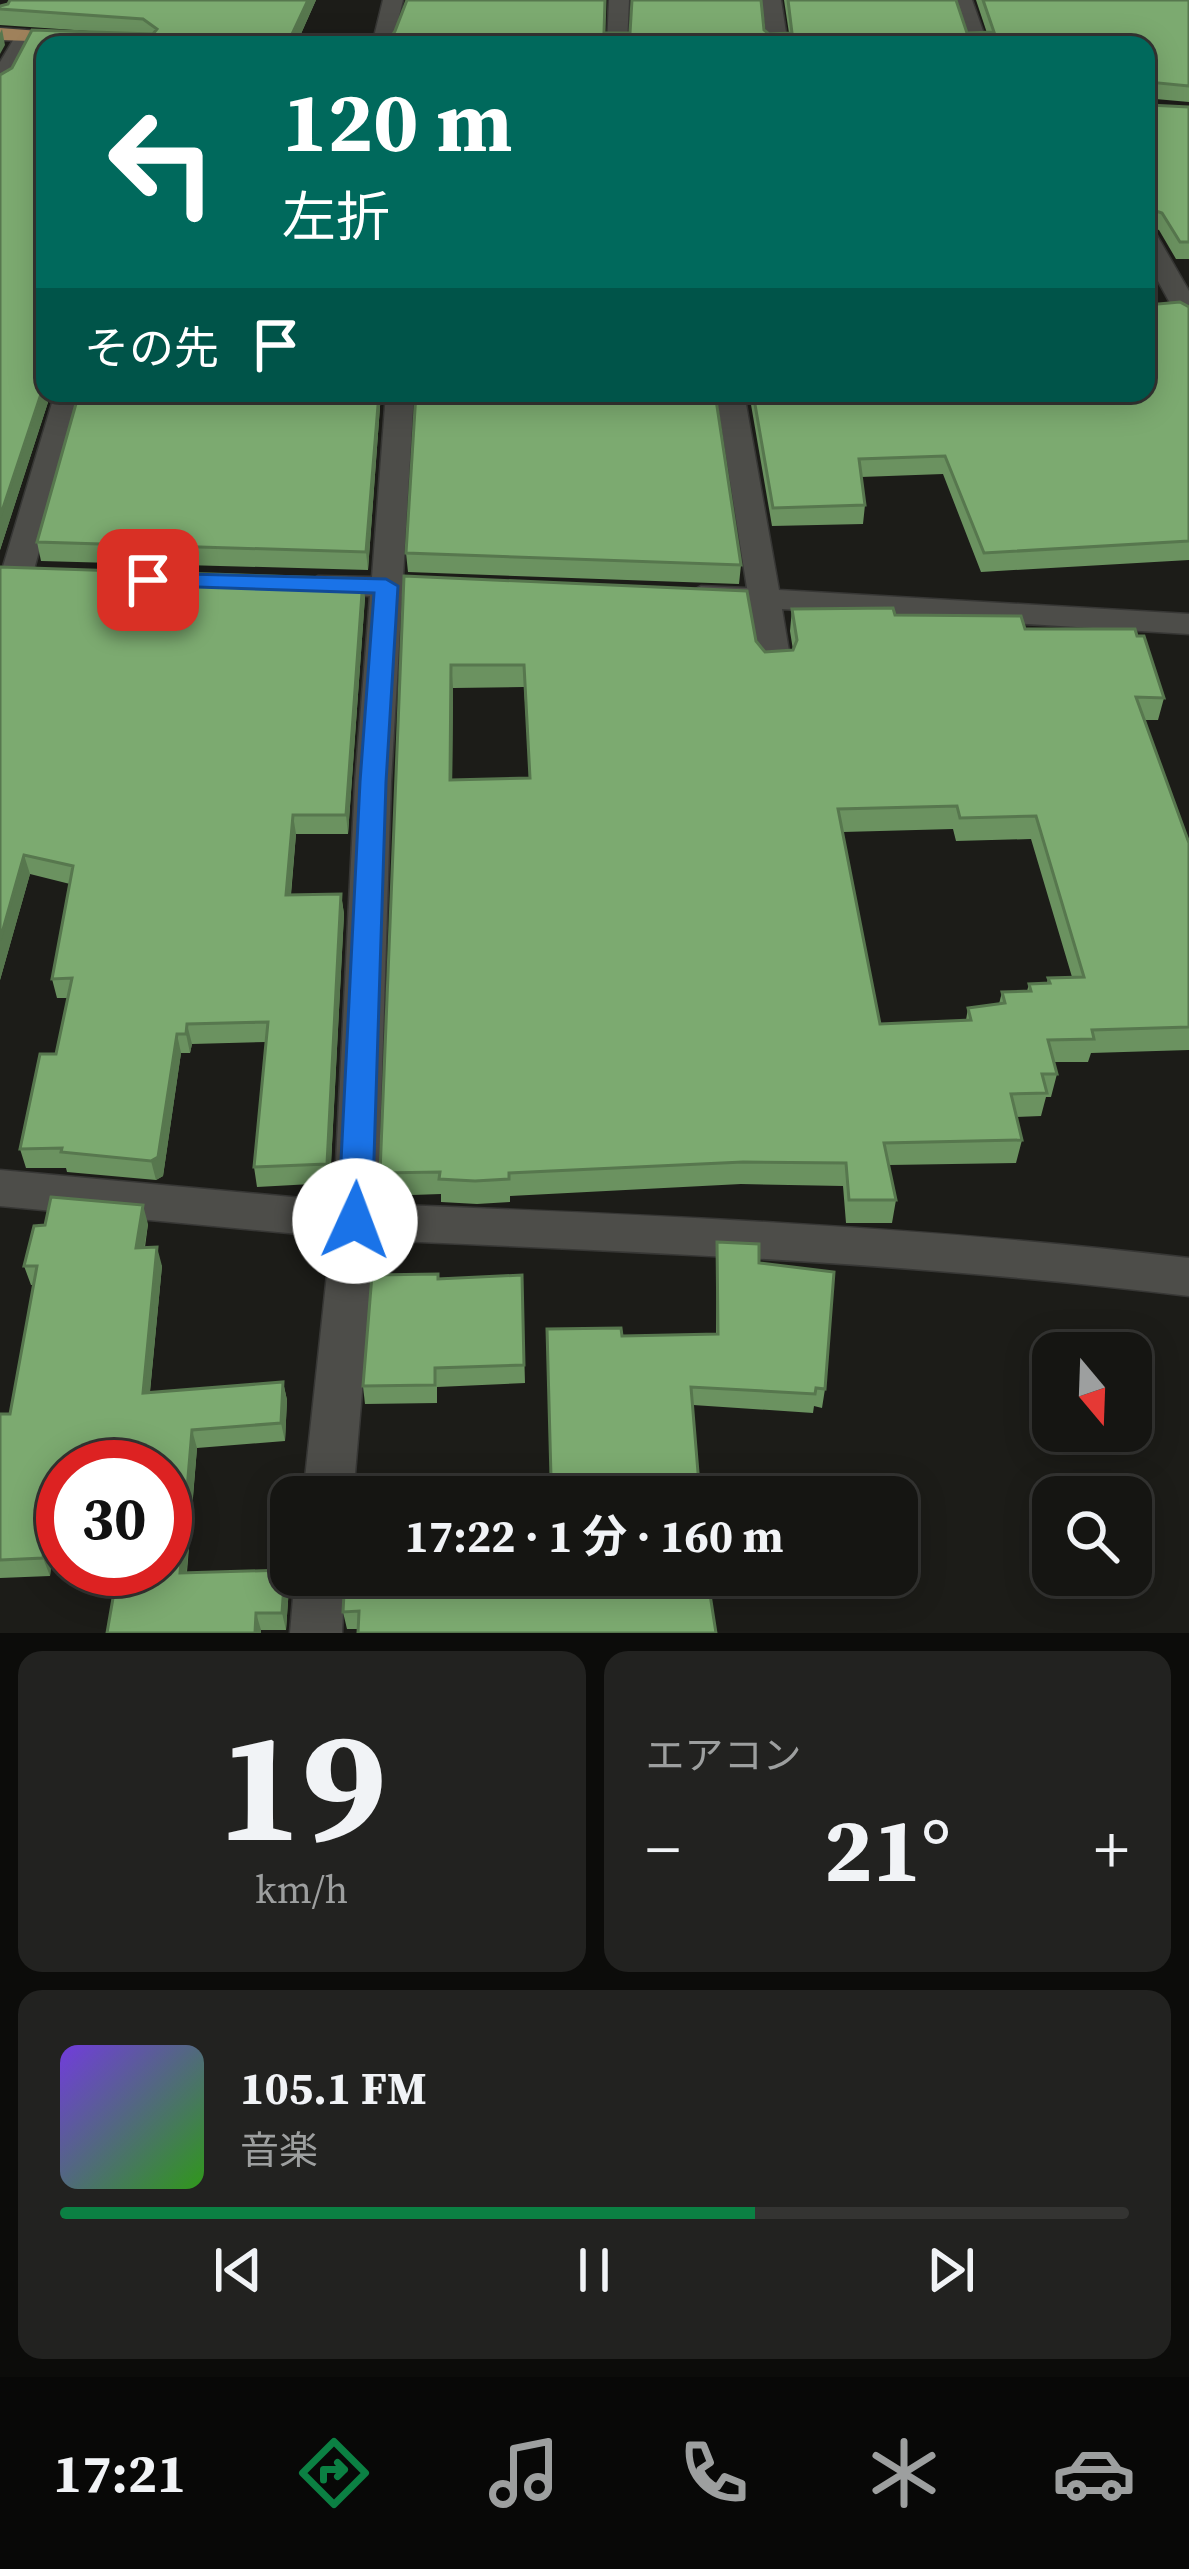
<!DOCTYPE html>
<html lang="ja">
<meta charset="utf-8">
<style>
body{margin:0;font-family:"Source Serif 4","Noto Sans JP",serif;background:#222220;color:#f1f3f6;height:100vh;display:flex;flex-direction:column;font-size:45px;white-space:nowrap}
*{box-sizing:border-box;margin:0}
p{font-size:39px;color:#9d9f9f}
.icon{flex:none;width:66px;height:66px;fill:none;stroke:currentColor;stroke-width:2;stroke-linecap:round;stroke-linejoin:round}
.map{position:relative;height:1633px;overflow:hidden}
.side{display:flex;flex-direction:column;gap:18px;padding:18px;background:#0c0c0a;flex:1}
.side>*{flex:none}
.top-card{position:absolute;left:36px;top:36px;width:1119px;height:366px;border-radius:24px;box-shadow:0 6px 30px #0003,0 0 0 3px #343432;background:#00695c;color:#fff;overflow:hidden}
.needle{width:78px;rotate:161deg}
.controls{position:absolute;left:1032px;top:1332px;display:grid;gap:24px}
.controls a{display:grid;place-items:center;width:120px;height:120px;border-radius:24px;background:#151512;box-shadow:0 6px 30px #0003,0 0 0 3px #343432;font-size:60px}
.speed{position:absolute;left:36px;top:1440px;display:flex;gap:24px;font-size:60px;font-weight:700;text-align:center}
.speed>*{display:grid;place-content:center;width:156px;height:156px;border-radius:50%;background:#151512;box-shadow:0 6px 30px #0003,0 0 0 3px #343432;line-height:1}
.speed .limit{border:18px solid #d22;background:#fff;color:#111}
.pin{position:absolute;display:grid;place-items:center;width:102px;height:102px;color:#fff;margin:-51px;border-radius:24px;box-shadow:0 6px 18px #0006}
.me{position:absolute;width:132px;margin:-66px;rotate:2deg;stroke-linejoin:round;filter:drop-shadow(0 0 9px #0008)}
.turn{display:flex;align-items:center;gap:42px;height:252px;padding:0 48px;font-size:54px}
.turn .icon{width:156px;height:156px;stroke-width:2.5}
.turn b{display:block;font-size:84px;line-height:102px}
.then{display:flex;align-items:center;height:114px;padding:0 48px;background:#0003;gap:24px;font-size:45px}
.big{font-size:90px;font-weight:700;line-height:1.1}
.side .tile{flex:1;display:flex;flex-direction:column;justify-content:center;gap:18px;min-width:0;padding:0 42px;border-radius:24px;background:#222220}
.side .dial{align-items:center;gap:0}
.dial b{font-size:156px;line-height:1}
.song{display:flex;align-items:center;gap:36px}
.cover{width:144px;height:144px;border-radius:18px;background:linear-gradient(135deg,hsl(260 70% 55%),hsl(110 70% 35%))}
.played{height:12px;border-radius:6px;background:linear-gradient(90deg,#0b8043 65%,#343432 65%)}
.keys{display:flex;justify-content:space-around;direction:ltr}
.heat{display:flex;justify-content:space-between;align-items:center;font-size:66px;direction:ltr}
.side .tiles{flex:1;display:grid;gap:18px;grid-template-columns:1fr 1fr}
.tile:last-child{grid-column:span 2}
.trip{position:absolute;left:270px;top:1476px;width:648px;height:120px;border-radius:24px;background:#151512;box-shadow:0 6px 30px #0003,0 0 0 3px #343432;font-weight:700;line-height:120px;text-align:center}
.tabs{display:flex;height:192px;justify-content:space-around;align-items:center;background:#080807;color:#9d9f9f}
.tabs .icon{width:84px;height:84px}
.tabs .current{color:#0b8043}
.tabs b{font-size:54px;color:#f1f3f6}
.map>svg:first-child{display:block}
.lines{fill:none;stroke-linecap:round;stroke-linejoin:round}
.street-casing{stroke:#373735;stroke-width:3}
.primary-casing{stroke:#373735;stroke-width:3}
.street{fill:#4d4d49;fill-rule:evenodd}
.primary{fill:#9f815b;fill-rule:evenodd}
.wall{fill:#6b9260;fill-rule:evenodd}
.shaded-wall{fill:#57774e}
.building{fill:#7caa70;stroke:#57774e;stroke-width:3;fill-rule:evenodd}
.route{fill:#1a73e8;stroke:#114b97;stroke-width:3}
</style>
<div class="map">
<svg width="1189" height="1633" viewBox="0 0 1189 1633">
<rect width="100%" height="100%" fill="#1c1c18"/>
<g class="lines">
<defs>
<path id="street" d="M 383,0 L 403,0 L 392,45 L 372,45 Z
M 609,0 L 629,0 L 627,45 L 607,45 Z
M 761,0 L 781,0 L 788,45 L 768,45 Z
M 952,0 L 972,0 L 988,45 L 968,45 Z
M 25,30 L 35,36 L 11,81 L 0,87 L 0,62 L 18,32 Z
M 1146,230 L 1155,232 L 1189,291 L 1189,322 L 1176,314 L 1146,259 Z
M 55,393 L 83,393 L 33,573 L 17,582 L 1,573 Z
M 386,393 L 414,393 L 403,577 L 454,579 L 470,588 L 454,597 L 402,596 L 391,782 L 378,1204 C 649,1215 919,1226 1189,1258 L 1189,1296 C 919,1263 647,1252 375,1240 L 353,1497 L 303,1497 L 331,1237 L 0,1206 L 0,1170 L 334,1201 L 355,782 L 370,596 L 318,594 L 302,585 L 318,576 L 372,577 Z
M 716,393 L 744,393 L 779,590 L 1189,614 L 1189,634 L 782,609 L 791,663 L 787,670 L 763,670 L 750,607 L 701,604 L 685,595 L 701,586 L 747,588 Z
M 295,1575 L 345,1575 L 342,1633 L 290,1633 Z"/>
<path id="primary" d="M 0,28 L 145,39 L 155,45 L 0,40 Z"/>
</defs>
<!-- street casing -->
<use href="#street" class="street-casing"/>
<!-- primary casing -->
<use href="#primary" class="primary-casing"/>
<!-- street -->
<use href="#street" class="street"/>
<!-- primary -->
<use href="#primary" class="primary"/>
</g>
<!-- wall -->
<path class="wall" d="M 10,0 L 316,0 L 296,45 L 45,45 L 45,393 L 51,393 L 0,550 L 0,75 L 12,68 L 32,30 L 133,34 L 0,25 L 0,6 L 8,4 Z
M 784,0 L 956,0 L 967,33 L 987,33 L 976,0 L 1189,0 L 1189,102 L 395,31 L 604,33 L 764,30 L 769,34 L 789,33 Z
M 1146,102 L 1149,105 L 1189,107 L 1189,259 L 1176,259 L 1159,230 L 1146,226 Z
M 1189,307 L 1189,560 L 981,572 L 943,474 L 861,477 L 865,505 L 863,524 L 772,526 L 749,393 L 1146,393 Z
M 381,393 L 368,570 L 41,561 L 37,542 Z
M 406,553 L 741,565 L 739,584 L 408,572 Z
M 0,567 L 365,597 L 348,834 L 296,834 L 291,895 L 341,894 L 344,914 L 330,1183 L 257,1187 L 254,1167 L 266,1042 L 192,1044 L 190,1053 L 181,1053 L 163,1176 L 156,1180 L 67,1172 L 66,1168 L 26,1168 L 20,1149 L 56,1054 L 68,998 L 57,998 L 52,979 L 70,884 L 30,874 L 0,980 Z
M 404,576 L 756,641 L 765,652 L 793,650 L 790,631 L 792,609 L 895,615 L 1025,629 L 1164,698 L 1158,720 L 1144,720 L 1189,843 L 1189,1050 L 1091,1053 L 1088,1062 L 1054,1062 L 1057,1074 L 1051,1097 L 1046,1097 L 1041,1116 L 1016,1117 L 1022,1140 L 1016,1163 L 889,1165 L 896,1200 L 892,1223 L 846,1223 L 843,1186 L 741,1184 L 510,1196 L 510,1202 L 477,1204 L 441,1202 L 441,1194 L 383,1196 L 380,1173 ZM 524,687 L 530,778 L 452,780 L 453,688 ZM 953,829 L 956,841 L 1031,839 L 1072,977 L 1048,978 L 1047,983 L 1029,984 L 1027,991 L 1002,992 L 999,1004 L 968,1008 L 966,1020 L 880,1024 L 843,832 Z
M 148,1224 L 145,1247 L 162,1266 L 150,1392 L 283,1382 L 287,1400 L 285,1441 L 197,1448 L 187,1572 L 289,1587 L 286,1630 L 261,1630 L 261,1633 L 107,1633 L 165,1569 L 63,1467 L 63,1565 L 51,1566 L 50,1576 L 0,1578 L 0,1414 L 10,1414 L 33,1285 L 31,1285 L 24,1266 Z
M 717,1242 L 759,1263 L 825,1389 L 822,1408 L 814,1406 L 813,1413 L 693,1405 L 551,1477 L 622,1336 L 716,1334 Z
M 522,1275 L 525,1383 L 437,1387 L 437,1403 L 365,1404 L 363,1386 L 439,1278 Z
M 707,1575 L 358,1629 L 347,1629 L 343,1612 Z"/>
<!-- shaded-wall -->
<path class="shaded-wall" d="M 308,0 L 316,0 L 296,45 L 287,45 Z
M 2,29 L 5,45 L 0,54 L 0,33 Z
M 45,382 L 45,393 L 51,393 L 0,550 L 0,517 Z
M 379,393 L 381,393 L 368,570 L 366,552 Z
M 363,579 L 365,597 L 348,834 L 346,815 Z
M 451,665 L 453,688 L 452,803 L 450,780 Z
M 293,815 L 296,834 L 289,914 L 286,895 Z
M 24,855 L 30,874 L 0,980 L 0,940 Z
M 341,894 L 344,914 L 330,1183 L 327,1164 Z
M 187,1024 L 192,1044 L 190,1053 L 186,1034 Z
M 177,1034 L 181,1053 L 163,1176 L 156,1180 L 151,1161 Z
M 143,1205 L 148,1224 L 141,1267 L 136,1248 Z
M 157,1247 L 162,1266 L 148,1411 L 143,1393 Z
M 283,1382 L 287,1400 L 285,1441 L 281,1423 Z
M 192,1430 L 197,1448 L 185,1590 L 180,1573 Z
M 44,1548 L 51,1566 L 50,1576 L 43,1558 Z
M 285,1570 L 289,1587 L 286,1630 L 282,1613 Z
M 256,1613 L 261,1630 L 261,1633 L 255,1633 Z"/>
<!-- building -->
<path class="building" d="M 10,0 L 308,0 L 287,45 L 45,45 L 45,382 L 0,517 L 0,75 L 12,68 L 32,30 L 153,34 L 157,29 L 143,19 L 0,9 L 0,6 L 8,4 Z
M 407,0 L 605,0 L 604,33 L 630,33 L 632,0 L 761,0 L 764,30 L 769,34 L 792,33 L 788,0 L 956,0 L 967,33 L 994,32 L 983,0 L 1189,0 L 1189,86 L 1149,82 L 1146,95 L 1146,45 L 386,45 L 395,31 Z
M 1146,102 L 1149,105 L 1189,107 L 1189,242 L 1180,242 L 1162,213 L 1150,209 L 1146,212 Z
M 1180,302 L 1189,307 L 1189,541 L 984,553 L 945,456 L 859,459 L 865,505 L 773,508 L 753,393 L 1146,393 L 1146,305 Z
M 79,393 L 379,393 L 366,552 L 37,542 Z
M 416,393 L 715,393 L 741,565 L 406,553 Z
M 0,567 L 363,579 L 346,815 L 293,815 L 286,895 L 341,894 L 327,1164 L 254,1167 L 268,1022 L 187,1024 L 186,1034 L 177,1034 L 158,1157 L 151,1161 L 61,1152 L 62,1148 L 20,1149 L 40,1054 L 56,1054 L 72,978 L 52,979 L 73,866 L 24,855 L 0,940 Z
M 404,576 L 747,591 L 756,641 L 765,652 L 793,650 L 797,640 L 792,609 L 893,608 L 895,615 L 1021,616 L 1025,629 L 1135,629 L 1137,636 L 1144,636 L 1164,698 L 1136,697 L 1189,843 L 1189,1027 L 1092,1030 L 1094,1039 L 1048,1040 L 1057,1074 L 1042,1074 L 1047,1093 L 1011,1094 L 1022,1140 L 884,1143 L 896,1200 L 849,1200 L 846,1163 L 743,1162 L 509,1173 L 509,1179 L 475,1181 L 439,1179 L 440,1172 L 380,1173 ZM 451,665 L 524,665 L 530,778 L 450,780 ZM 957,806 L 960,818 L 1036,816 L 1084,977 L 1048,978 L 1050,983 L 1029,984 L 1031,991 L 1002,992 L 1005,1003 L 968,1008 L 971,1020 L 880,1024 L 838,809 Z
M 51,1197 L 143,1205 L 136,1248 L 157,1247 L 143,1393 L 283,1382 L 281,1423 L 192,1430 L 180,1573 L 285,1570 L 282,1613 L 256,1613 L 255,1633 L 107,1633 L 118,1569 L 165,1569 L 165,1467 L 63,1467 L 63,1547 L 44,1548 L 43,1558 L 0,1560 L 0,1414 L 10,1414 L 37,1266 L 24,1266 L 34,1226 L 45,1225 Z
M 717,1242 L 759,1244 L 759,1263 L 834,1272 L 825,1389 L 816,1388 L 815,1394 L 691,1387 L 700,1497 L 372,1497 L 374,1480 L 551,1477 L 547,1329 L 621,1328 L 622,1336 L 718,1334 Z
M 438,1274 L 438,1279 L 522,1275 L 524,1365 L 435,1368 L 435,1385 L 363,1386 L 372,1275 Z
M 345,1575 L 707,1575 L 716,1633 L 358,1633 L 359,1611 L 343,1612 Z"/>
<!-- route -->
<path class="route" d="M 148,573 L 386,579 L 398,586 L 386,782 L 372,1221 L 367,1231 L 355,1235 L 343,1231 L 338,1221 L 360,782 L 374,593 L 139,585 L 139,575 Z"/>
</svg>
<div class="controls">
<a><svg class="needle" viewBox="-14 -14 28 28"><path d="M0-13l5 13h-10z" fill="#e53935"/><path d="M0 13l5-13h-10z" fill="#9d9f9f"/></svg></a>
<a><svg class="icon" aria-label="search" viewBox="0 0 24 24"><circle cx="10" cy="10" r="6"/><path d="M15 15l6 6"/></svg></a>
</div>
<div class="speed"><div class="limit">30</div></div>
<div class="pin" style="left:148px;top:580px;background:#d93025"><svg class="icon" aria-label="arrive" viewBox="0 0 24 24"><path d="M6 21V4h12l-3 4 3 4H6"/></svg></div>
<svg class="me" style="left:355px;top:1221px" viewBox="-20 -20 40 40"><circle r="19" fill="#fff"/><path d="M0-13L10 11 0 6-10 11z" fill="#1a73e8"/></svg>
<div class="trip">17:22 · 1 分 · 160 m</div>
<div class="top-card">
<div class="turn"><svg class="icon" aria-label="left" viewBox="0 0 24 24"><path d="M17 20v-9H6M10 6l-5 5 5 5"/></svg><div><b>120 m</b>左折</div></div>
<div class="then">その先<svg class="icon" aria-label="arrive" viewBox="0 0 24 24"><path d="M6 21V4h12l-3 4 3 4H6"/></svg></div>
</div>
</div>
<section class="side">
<div class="tiles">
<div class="tile dial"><b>19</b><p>km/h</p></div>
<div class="tile"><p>エアコン</p>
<div class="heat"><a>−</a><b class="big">21°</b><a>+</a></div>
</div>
<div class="tile">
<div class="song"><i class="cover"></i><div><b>105.1 FM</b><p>音楽</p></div></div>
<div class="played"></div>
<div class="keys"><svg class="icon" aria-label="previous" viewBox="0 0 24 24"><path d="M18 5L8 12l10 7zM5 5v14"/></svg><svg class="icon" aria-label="pause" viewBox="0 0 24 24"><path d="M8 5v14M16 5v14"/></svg><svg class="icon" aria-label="next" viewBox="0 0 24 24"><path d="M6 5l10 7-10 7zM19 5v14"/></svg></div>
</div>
</div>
</section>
<nav class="tabs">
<b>17:21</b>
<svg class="icon current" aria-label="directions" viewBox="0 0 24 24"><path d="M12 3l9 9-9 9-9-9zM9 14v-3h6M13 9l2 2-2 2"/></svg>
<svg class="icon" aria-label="music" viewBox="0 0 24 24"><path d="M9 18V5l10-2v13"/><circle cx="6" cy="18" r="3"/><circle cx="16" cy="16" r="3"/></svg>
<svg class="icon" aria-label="phone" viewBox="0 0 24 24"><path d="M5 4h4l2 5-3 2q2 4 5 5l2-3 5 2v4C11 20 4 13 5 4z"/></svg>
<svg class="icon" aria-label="climate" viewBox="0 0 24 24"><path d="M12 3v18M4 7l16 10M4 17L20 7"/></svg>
<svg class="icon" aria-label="car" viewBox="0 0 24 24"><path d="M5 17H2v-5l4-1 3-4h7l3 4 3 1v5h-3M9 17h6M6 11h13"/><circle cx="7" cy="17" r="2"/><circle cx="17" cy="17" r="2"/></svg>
</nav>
